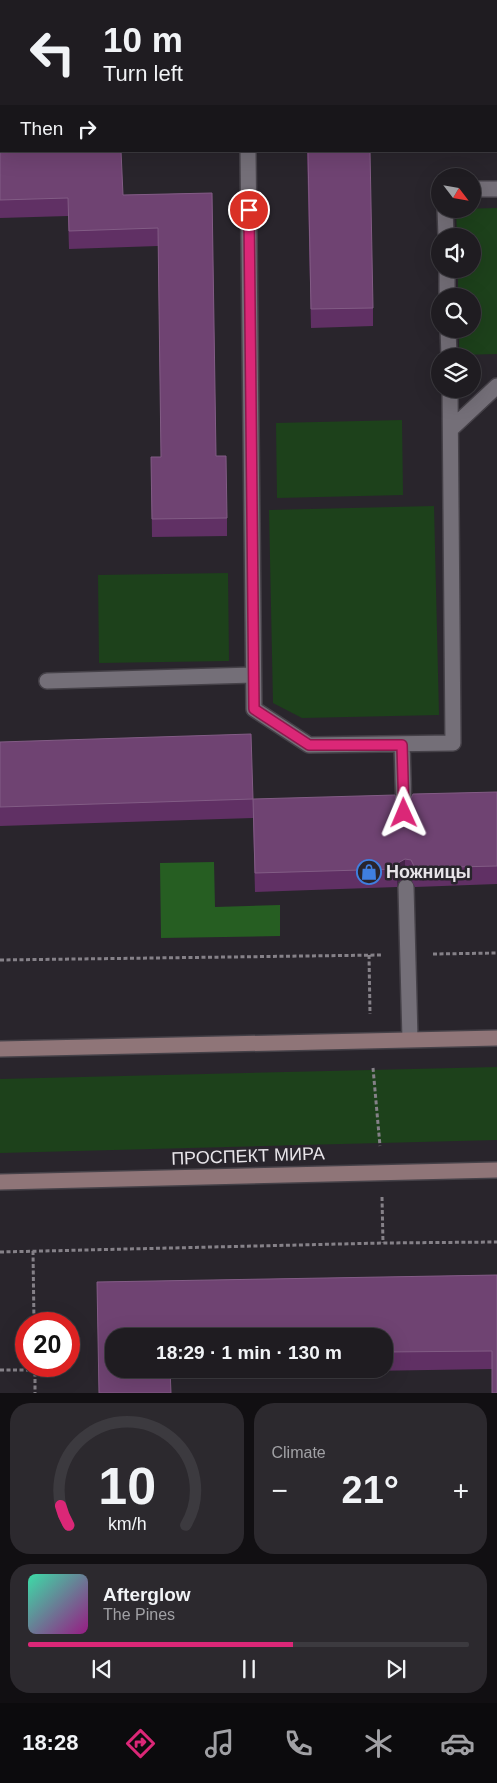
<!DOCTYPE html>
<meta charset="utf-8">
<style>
body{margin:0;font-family:Helvetica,sans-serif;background:#2c292e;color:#f1f3f6;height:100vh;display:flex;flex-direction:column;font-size:19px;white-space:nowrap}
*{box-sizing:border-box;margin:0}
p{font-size:16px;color:#a1a1a5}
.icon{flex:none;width:28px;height:28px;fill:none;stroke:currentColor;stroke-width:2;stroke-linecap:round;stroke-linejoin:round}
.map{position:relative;height:1393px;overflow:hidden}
.side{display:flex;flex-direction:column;gap:10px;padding:10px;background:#110f12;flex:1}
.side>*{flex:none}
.guide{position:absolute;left:0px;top:0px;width:498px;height:152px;box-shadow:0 5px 20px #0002,0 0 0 1px #3c3a3f;background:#1f1c21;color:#f1f3f6;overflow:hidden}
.needle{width:32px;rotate:121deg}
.tools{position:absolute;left:431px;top:168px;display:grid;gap:10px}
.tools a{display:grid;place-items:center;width:50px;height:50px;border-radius:50%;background:#1f1c21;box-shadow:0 5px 20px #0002,0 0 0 1px #3c3a3f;font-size:25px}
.speed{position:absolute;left:15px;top:1312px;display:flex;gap:10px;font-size:25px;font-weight:700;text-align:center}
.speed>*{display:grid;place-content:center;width:65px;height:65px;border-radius:50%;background:#1f1c21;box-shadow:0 5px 20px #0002,0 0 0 1px #3c3a3f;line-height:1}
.speed .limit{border:8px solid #d22;background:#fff;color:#111}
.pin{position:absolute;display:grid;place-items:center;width:42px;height:42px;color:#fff;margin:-21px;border:2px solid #fff;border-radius:50%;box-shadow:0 1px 5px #0007}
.me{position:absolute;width:55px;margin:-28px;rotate:359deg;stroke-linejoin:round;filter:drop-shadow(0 0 4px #0008)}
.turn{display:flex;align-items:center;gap:18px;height:105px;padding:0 20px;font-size:22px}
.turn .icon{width:65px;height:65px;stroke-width:2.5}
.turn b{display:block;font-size:35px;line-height:42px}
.then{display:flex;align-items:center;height:48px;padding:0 20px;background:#0003;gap:10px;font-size:19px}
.big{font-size:38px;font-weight:700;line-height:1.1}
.side .widget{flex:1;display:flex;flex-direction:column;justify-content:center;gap:8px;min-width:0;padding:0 18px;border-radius:20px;background:#2c292e}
.side .dial{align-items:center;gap:0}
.dial svg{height:130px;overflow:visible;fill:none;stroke:#3c3a3f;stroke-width:7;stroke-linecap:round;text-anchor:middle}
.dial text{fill:#f1f3f6;stroke:none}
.song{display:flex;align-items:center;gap:15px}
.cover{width:60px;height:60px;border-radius:8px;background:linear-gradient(135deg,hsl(160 70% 55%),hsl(310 70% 35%))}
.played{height:5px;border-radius:2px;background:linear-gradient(90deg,#db2777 60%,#3c3a3f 60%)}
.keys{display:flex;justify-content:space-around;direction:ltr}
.heat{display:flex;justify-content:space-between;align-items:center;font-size:28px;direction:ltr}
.side .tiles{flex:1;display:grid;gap:10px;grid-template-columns:1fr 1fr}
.widget:last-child{grid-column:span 2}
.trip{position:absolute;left:105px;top:1328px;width:288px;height:50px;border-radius:20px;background:#1f1c21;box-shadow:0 5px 20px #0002,0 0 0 1px #3c3a3f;font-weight:700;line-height:50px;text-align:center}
.tab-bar{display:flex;height:80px;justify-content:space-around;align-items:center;background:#0c0b0d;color:#a1a1a5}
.tab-bar .icon{width:35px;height:35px}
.tab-bar .selected{color:#db2777}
.tab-bar b{font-size:22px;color:#f1f3f6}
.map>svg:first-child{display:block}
.green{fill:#1d411b}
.forest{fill:#265e22}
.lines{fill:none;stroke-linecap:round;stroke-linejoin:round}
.lane-casing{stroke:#454148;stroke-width:18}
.secondary-casing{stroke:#454148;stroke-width:18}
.path{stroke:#858188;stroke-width:3;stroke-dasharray:4 2.5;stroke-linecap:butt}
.lane{stroke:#746f78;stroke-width:15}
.secondary{stroke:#8f7578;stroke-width:15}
.wall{fill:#603064;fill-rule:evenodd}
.shaded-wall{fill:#442348}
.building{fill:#6f4372;stroke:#825c85}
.route-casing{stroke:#8e194d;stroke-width:12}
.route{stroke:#db2777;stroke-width:9}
.labels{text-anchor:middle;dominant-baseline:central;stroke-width:5;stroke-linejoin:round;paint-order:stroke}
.poi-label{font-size:18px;font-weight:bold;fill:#e7e4e9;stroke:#29252c;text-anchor:start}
.street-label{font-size:18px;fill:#e7e4e9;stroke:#29252c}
</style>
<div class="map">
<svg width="497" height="1393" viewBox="0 0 497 1393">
<rect width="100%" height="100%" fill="#29252c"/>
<!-- green -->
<path class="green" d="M 497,208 L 497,354 L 459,355 L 459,329 L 472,329 L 472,296 L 458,296 L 458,269 L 472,269 L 472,236 L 457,236 L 456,209 Z
M 402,420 L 403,495 L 277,498 L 276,423 Z
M 434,506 L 439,715 L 302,718 L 273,703 L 269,510 Z
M 228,573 L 229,661 L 99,663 L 98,575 Z
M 497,1067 L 497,1140 L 0,1153 L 0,1079 Z"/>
<!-- forest -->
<path class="forest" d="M 214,862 L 215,907 L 280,905 L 280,936 L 161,938 L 160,863 Z"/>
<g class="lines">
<defs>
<path id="lane" d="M 279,1 L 280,0
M 0,51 L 1,51
M 248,151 L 254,709 L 309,745 L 453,743 L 450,389
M 472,189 L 497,189
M 445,209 L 446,236
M 447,269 L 447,296
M 448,329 L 449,356
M 451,429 L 497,386
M 47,681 L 253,675
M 402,745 L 404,813
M 406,887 L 410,1039"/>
<path id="secondary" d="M 0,1049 L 497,1038
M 0,1182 L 497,1170"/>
</defs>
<!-- lane casing -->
<use href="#lane" class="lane-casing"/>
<!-- secondary casing -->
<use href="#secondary" class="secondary-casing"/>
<!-- path -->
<path class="path" d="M 0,98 L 1,98
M 433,954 L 497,953
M 369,955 L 370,1014
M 0,960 L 382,955
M 373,1068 L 380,1146
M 382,1197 L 383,1243
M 33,1251 L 34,1324
M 0,1252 L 383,1243 L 497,1242
M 35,1366 L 35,1393
M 0,1370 L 35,1370"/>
<!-- lane -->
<use href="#lane" class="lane"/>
<!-- secondary -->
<use href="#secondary" class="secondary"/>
</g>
<!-- wall -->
<path class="wall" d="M 496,49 L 497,49 L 497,126 L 496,126 Z
M 0,133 L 123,195 L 212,193 L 216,456 L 227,518 L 227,536 L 152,537 L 151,457 L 161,457 L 158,246 L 69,249 L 68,216 L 0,218 Z
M 307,151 L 373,308 L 373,326 L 311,328 Z
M 0,742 L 253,799 L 396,800 L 404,804 L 497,792 L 497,884 L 415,887 L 411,879 L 405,878 L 398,882 L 397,887 L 255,892 L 253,818 L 0,826 Z
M 497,1275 L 497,1393 L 492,1393 L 492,1369 L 170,1374 L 171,1393 L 99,1393 L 97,1282 ZM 114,1336 L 384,1336 L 384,1369 L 114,1369 Z"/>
<!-- shaded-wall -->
<path class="shaded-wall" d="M 405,859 L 405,878 L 398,882 L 397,887 L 397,869 L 398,863 Z"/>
<!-- building -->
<path class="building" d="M 496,49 L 497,49 L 497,107 L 496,108 Z
M 0,133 L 1,133 L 1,151 L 121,151 L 123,195 L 212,193 L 216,456 L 226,456 L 227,518 L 152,519 L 151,457 L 161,457 L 158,228 L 69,231 L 68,198 L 0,200 Z
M 308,151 L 370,151 L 373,308 L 311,309 Z
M 251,734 L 253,799 L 0,807 L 0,742 Z
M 497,792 L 497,866 L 415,868 L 411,860 L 405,859 L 398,863 L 397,869 L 255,873 L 253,799 L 395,795 L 396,800 L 404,804 L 409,802 L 413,794 Z
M 497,1275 L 497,1393 L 492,1393 L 492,1351 L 384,1352 L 384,1336 L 114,1336 L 114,1369 L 170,1369 L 171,1393 L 99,1393 L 97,1282 Z"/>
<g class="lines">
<defs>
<path id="route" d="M 249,210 L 254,709 L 309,745 L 402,745 L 404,813"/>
</defs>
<!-- route casing -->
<use href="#route" class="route-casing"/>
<!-- route -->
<use href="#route" class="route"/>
</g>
<!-- icons -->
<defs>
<symbol id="shop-ring" viewBox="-11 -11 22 22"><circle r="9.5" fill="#29252c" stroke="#3f7fe0" stroke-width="1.5"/><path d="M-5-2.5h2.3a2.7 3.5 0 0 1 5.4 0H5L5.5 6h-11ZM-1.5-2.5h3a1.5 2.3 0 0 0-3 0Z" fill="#3f7fe0"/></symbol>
</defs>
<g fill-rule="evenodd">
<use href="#shop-ring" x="355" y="858" width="28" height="28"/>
</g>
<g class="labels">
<!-- poi labels -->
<g class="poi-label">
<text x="386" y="872">Ножницы</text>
</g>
<!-- street labels -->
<g class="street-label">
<text transform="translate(248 1156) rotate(-2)">ПРОСПЕКТ МИРА</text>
</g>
</g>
</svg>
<div class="tools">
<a><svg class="needle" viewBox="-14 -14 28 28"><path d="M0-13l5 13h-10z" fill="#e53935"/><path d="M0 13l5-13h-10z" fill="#a1a1a5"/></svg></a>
<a><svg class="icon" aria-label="sound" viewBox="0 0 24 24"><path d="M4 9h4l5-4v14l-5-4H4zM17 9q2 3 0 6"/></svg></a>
<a><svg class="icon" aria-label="search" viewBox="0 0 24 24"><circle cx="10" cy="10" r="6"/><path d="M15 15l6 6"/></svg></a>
<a><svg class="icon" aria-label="layers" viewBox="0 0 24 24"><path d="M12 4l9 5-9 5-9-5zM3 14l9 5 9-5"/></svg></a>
</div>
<div class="speed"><div class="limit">20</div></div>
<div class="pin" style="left:249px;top:210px;background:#d93025"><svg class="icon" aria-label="arrive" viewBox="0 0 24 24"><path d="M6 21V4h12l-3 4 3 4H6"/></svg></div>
<svg class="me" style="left:404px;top:813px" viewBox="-20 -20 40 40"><path d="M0-17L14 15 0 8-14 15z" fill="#db2777" stroke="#fff" stroke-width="4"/></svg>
<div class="trip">18:29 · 1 min · 130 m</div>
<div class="guide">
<div class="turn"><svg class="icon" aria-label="left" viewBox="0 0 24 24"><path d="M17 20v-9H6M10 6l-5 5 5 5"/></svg><div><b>10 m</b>Turn left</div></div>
<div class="then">Then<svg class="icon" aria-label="right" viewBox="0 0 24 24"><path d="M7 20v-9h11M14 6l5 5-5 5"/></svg></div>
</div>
</div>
<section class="side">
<div class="tiles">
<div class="widget dial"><svg viewBox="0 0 100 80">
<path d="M14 69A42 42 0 1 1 86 69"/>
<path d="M14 69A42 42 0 0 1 9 57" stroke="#db2777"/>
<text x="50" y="56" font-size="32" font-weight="700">10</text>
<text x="50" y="72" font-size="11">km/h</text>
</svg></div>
<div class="widget"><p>Climate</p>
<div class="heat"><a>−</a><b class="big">21°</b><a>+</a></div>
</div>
<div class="widget">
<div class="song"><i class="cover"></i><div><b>Afterglow</b><p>The Pines</p></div></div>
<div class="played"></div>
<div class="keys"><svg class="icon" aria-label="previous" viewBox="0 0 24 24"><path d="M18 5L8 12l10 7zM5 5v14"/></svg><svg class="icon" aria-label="pause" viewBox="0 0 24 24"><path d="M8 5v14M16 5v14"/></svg><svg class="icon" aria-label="next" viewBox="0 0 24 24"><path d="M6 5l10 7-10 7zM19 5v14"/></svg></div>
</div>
</div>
</section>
<nav class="tab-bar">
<b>18:28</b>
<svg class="icon selected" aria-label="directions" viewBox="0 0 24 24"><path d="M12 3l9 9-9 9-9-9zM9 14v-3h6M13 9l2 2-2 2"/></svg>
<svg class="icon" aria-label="music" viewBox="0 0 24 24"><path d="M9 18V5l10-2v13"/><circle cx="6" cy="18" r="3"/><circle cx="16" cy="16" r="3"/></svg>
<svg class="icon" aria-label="phone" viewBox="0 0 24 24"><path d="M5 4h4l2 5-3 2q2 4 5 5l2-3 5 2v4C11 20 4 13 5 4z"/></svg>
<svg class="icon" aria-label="climate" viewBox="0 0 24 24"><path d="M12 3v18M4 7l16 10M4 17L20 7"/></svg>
<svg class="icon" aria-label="car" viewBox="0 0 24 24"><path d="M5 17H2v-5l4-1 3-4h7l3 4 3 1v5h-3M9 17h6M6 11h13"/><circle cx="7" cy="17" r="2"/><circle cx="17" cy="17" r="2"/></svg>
</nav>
